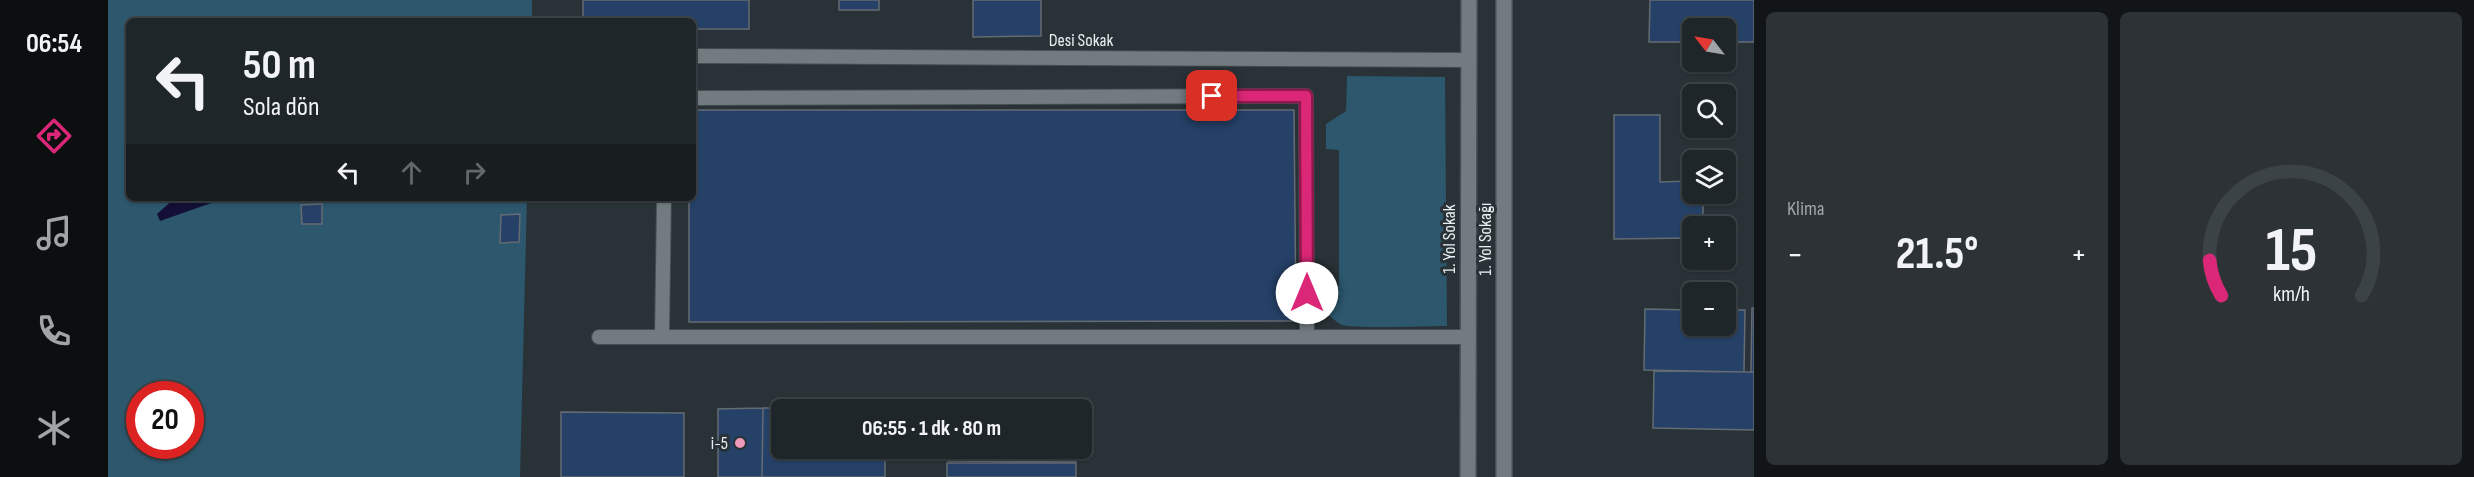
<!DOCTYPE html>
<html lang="tr">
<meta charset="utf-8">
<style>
body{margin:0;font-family:"Sofia Sans Condensed",sans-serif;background:#2c3235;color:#f1f3f6;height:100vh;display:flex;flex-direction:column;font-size:22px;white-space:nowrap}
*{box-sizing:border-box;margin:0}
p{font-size:20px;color:#a1a5a8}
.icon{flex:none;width:33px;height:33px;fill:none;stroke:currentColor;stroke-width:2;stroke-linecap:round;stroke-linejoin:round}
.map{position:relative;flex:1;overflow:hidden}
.drawer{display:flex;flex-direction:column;gap:12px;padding:12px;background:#111517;width:720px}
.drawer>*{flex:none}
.hud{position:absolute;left:18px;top:18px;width:570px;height:183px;border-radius:9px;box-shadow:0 2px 4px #0004,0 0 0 2px #3c4346;background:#1f2629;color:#f1f3f6;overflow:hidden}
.needle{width:39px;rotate:301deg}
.controls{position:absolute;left:1574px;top:18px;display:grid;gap:12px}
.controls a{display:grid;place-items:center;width:54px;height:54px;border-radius:9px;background:#1f2629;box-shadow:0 2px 4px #0004,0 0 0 2px #3c4346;font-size:30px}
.speed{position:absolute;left:18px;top:381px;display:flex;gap:12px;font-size:30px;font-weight:700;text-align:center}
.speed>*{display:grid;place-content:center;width:78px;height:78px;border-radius:50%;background:#1f2629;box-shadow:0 2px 4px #0004,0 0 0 2px #3c4346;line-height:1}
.speed .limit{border:9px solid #d22;background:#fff;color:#111}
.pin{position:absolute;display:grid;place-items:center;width:51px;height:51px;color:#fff;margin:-26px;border-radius:12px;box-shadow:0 3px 9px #0006}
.me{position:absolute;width:66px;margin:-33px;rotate:0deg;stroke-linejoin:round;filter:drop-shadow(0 0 4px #0008)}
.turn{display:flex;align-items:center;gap:21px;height:126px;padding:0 18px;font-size:27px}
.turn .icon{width:78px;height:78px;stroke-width:2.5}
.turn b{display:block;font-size:42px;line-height:51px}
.lanes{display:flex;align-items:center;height:57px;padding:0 18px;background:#0003;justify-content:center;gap:30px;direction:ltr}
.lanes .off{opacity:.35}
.big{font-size:45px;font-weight:700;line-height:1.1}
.drawer .widget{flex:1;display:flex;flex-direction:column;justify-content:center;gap:9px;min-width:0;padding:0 21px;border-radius:9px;background:#2c3235}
.drawer .dial{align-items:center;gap:0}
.dial svg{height:156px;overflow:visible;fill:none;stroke:#3c4346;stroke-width:7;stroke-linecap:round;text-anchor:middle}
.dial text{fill:#f1f3f6;stroke:none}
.heat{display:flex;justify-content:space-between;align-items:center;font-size:33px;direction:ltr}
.drawer .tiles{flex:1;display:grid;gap:12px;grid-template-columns:repeat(2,1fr)}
.trip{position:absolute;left:663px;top:399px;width:321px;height:60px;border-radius:9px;background:#1f2629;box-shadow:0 2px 4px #0004,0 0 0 2px #3c4346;font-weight:700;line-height:60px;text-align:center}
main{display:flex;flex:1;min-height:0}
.dock{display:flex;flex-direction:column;width:108px;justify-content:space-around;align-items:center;background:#0c0f10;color:#a1a5a8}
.dock .icon{width:42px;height:42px}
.dock .current{color:#db2777}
.dock b{font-size:27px;color:#f1f3f6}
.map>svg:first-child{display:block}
.green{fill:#2c576d;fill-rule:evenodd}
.water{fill:#130f37}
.building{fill:#254167;stroke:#656b73;stroke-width:1.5}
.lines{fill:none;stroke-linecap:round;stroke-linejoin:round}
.lane-casing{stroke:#454d51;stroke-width:16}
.secondary-casing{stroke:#454d51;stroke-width:18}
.lane{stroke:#717b80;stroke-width:14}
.secondary{stroke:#717b80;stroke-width:15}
.route-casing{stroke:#8e194d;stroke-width:15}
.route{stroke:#db2777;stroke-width:10}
.poi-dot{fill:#ef9ab8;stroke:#293237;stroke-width:2}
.labels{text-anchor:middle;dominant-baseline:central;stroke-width:6;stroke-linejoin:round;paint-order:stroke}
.street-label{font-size:18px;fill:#e8eef1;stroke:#293237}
.poi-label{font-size:18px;fill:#e8eef1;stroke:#293237;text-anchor:end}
</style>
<main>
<nav class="dock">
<b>06:54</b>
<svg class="icon current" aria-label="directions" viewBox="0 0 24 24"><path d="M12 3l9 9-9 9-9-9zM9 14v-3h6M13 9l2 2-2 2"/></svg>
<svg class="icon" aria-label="music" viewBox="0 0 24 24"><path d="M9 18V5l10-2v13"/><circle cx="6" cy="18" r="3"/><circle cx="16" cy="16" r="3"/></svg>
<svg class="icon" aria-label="phone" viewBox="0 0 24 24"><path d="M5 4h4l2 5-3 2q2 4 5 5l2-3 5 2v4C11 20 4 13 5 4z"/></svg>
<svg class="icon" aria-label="climate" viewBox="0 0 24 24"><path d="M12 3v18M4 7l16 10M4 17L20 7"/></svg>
</nav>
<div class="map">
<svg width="1646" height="477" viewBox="0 0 1646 477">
<rect width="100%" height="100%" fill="#293237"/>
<!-- green -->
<path class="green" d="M 0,0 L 424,0 L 424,21 L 21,21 L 21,198 L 419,198 L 412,477 L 0,477 ZM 32,394 L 82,394 L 82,446 L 32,446 Z
M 1239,76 L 1337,77 L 1339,326 C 1322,326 1244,329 1234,325 C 1218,317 1213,303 1214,286 L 1231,286 L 1231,150 L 1218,149 L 1218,124 L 1238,111 Z"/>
<!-- water -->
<path class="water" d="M 67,198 L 111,198 L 109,201 L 52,221 L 49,214 Z"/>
<!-- building -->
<path class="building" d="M 475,0 L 641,0 L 641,29 L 585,29 L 585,21 L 475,21 Z
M 731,0 L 771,0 L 771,10 L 731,10 Z
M 865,0 L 933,0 L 933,36 L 865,37 Z
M 1542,0 L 1646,0 L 1646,42 L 1617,42 L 1617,28 L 1584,28 L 1584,42 L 1541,42 Z
M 585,110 L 1186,110 L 1188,321 L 581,322 L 581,198 L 585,198 Z
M 1506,115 L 1552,115 L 1552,182 L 1584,181 L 1584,194 L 1595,194 L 1595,226 L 1584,226 L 1584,238 L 1506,239 Z
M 214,204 L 214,224 L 194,224 L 193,205 Z
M 412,214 L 411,242 L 392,243 L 393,215 Z
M 1644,308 L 1646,308 L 1646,372 L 1643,372 Z
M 1537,309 L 1584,310 L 1584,326 L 1617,326 L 1617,310 L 1637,310 L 1636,372 L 1536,370 Z
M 1546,371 L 1646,372 L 1646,430 L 1545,428 Z
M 840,406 L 969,406 L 969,410 L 840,410 Z
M 655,408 L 778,408 L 674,410 L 674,448 L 777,448 L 777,477 L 654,477 Z
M 655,408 L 654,477 L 610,477 L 610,409 Z
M 453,412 L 576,413 L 576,477 L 453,477 Z
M 840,448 L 969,448 L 968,462 L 840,461 Z
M 839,463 L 968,463 L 968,477 L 839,477 Z"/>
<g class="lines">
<defs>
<path id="lane" d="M 585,56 L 1360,60
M 585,98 L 1198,96 L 1199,337
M 491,337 L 1361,337
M 554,337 L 556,198"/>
<path id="secondary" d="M 1360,477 L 1361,0
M 1396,477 L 1396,0"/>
</defs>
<!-- lane casing -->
<use href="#lane" class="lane-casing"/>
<!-- secondary casing -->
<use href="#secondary" class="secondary-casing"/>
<!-- lane -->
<use href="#lane" class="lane"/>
<!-- secondary -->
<use href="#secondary" class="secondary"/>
</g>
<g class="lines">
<defs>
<path id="route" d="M 1104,96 L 1198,96 L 1199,293"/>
</defs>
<!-- route casing -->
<use href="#route" class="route-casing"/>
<!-- route -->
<use href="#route" class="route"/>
</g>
<!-- markers -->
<circle class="poi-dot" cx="632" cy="443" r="6"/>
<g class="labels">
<!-- street labels -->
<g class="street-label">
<text x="973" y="40">Desi Sokak</text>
<text transform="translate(1341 239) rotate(-90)">1. Yol Sokak</text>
<text transform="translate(1377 239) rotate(-90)">1. Yol Sokağı</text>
</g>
<!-- poi labels -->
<g class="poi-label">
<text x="620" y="443">i-5</text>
</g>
</g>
</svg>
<div class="controls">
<a><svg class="needle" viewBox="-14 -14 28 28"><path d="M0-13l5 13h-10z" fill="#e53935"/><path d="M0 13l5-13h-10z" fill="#a1a5a8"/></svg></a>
<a><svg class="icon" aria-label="search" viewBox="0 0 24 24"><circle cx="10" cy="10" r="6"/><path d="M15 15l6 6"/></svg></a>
<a><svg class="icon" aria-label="layers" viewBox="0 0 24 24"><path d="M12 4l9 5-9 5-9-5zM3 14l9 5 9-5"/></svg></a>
<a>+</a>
<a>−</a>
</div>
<div class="speed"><div class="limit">20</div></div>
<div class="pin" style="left:1104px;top:96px;background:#d93025"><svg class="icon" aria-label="arrive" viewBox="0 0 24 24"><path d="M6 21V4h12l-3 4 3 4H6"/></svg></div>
<svg class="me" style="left:1199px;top:293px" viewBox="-20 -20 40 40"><circle r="19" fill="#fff"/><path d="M0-13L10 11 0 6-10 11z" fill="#db2777"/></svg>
<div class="trip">06:55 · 1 dk · 80 m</div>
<div class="hud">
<div class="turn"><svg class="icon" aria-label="left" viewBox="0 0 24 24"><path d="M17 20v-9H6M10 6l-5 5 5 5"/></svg><div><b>50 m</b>Sola dön</div></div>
<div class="lanes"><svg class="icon" aria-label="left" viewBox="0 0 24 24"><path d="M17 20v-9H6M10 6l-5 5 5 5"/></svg><svg class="icon off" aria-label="ahead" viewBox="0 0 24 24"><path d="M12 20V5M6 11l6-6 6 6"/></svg><svg class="icon off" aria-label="right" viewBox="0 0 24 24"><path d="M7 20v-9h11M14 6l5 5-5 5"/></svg></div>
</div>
</div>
<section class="drawer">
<div class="tiles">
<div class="widget"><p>Klima</p>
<div class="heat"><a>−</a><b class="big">21.5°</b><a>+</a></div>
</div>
<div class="widget dial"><svg viewBox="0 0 100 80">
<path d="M14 69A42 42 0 1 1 86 69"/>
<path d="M14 69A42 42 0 0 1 8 51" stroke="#db2777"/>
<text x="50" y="56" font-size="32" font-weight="700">15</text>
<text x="50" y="72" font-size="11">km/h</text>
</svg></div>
</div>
</section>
</main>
